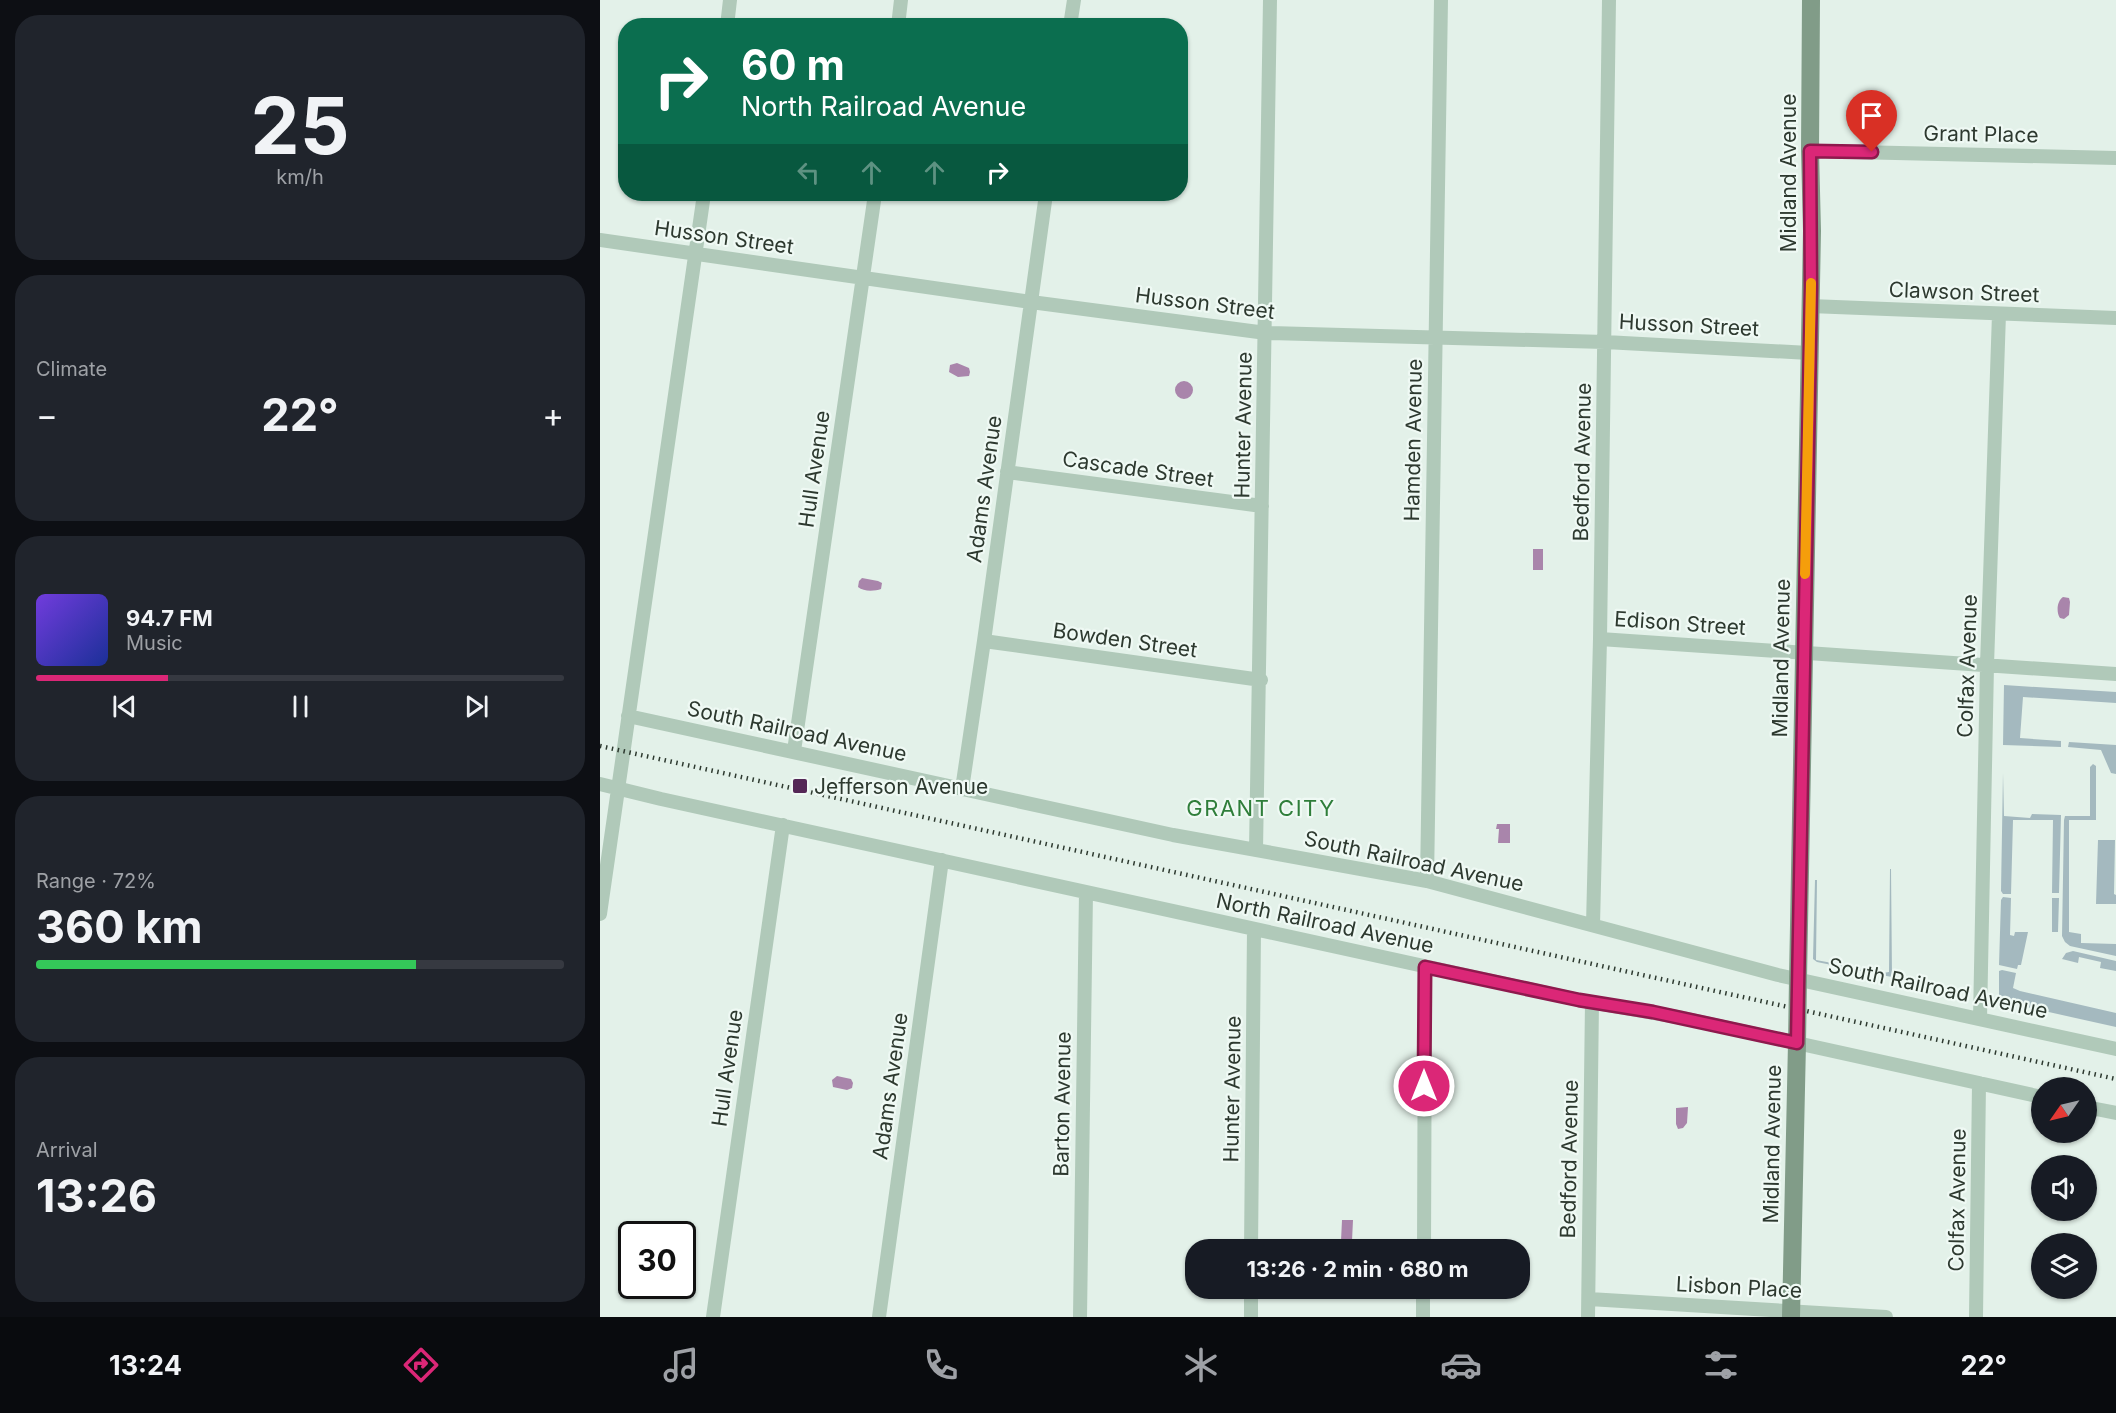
<!DOCTYPE html>
<meta charset="utf-8">
<style>
body{margin:0;font-family:Inter,sans-serif;background:#20242c;color:#f1f3f6;height:100vh;display:flex;flex-direction:column;font-size:22px;white-space:nowrap}
*{box-sizing:border-box;margin:0}
p{font-size:20px;color:#9ea1a6}
.icon{flex:none;width:33px;height:33px;fill:none;stroke:currentColor;stroke-width:2;stroke-linecap:round;stroke-linejoin:round}
.map{position:relative;flex:1;overflow:hidden}
.drawer{display:flex;flex-direction:column;gap:15px;padding:15px;background:#0d0f14;width:600px}
.drawer>*{flex:none}
.guide{position:absolute;left:18px;top:18px;width:570px;height:183px;border-radius:24px;box-shadow:0 2px 4px #0004;background:#0b6e4f;color:#fff;overflow:hidden}
.needle{width:39px;rotate:236deg}
.tools{position:absolute;left:1431px;top:1077px;display:grid;gap:12px}
.tools a{display:grid;place-items:center;width:66px;height:66px;border-radius:50%;background:#171b24;box-shadow:0 2px 4px #0004;font-size:30px}
.speed{position:absolute;left:18px;top:1221px;display:flex;gap:12px;font-size:30px;font-weight:700;text-align:center}
.speed>*{display:grid;place-content:center;width:78px;height:78px;border-radius:50%;background:#171b24;box-shadow:0 2px 4px #0004;line-height:1}
.speed .limit{border:3px solid #111;border-radius:9px;background:#fff;color:#111}
.pin{position:absolute;display:grid;place-items:center;width:51px;height:51px;color:#fff;margin:-62px -26px;border-radius:50% 50% 50% 0;rotate:-45deg;box-shadow:0 0 6px #0007}
.pin .icon{rotate:45deg}
.me{position:absolute;width:66px;margin:-33px;rotate:0deg;stroke-linejoin:round;filter:drop-shadow(0 0 4px #0008)}
.turn{display:flex;align-items:center;gap:21px;height:126px;padding:0 24px;font-size:27px}
.turn .icon{width:78px;height:78px;stroke-width:2.5}
.turn b{display:block;font-size:42px;line-height:51px}
.lanes{display:flex;align-items:center;height:57px;padding:0 24px;background:#0003;justify-content:center;gap:30px;direction:ltr}
.lanes .off{opacity:.35}
.big{font-size:45px;font-weight:700;line-height:1.1}
.drawer .tile{flex:1;display:flex;flex-direction:column;justify-content:center;gap:9px;min-width:0;padding:0 21px;border-radius:24px;background:#20242c}
.drawer .dial{align-items:center;gap:0}
.dial b{font-size:78px;line-height:1}
.song{display:flex;align-items:center;gap:18px}
.cover{width:72px;height:72px;border-radius:9px;background:linear-gradient(135deg,hsl(260 70% 55%),hsl(230 70% 35%))}
.played{height:6px;border-radius:3px;background:linear-gradient(90deg,#db2777 25%,#363941 25%)}
.keys{display:flex;justify-content:space-around;direction:ltr}
.heat{display:flex;justify-content:space-between;align-items:center;font-size:33px;direction:ltr}
.charge{height:9px;border-radius:4px;background:linear-gradient(90deg,#34c759 72%,#363941 0)}
.trip{position:absolute;left:585px;top:1239px;width:345px;height:60px;border-radius:24px;background:#171b24;box-shadow:0 2px 4px #0004;font-weight:700;line-height:60px;text-align:center}
.menu{display:flex;height:96px;justify-content:space-around;align-items:center;background:#090b0e;color:#9ea1a6}
.menu .icon{width:42px;height:42px}
.menu .on{color:#db2777}
.menu b{font-size:27px;color:#f1f3f6}
main{display:flex;flex:1;min-height:0}
.map>svg:first-child{display:block}
.green{fill:#a4b9bf}
.water{fill:#a985ab}
.lines{fill:none;stroke-linecap:round;stroke-linejoin:round}
.street{stroke:#b0c9b9;stroke-width:14}
.secondary{stroke:#819c88;stroke-width:18}
.rail{stroke:#2d392f;stroke-width:4.5;stroke-dasharray:1.5 4.5;stroke-linecap:butt}
.secondary-bridge{stroke:#819c88;stroke-width:18}
.route-casing{stroke:#8e194d;stroke-width:15}
.route{stroke:#db2777;stroke-width:10}
.slow{stroke:#f59e0b;stroke-width:10}
.poi-dot{fill:#542756;stroke:#eff9f4;stroke-width:2}
.labels{text-anchor:middle;dominant-baseline:central;stroke-width:4.5;stroke-linejoin:round;paint-order:stroke}
.street-label{font-size:21px;fill:#2d392f;stroke:#eff9f4}
.poi-label{font-size:21px;fill:#2d392f;stroke:#eff9f4;text-anchor:start}
.neighbourhood-label{font-size:22px;letter-spacing:1.5px;fill:#2f7e3a;stroke:#eff9f4}
</style>
<main>
<section class="drawer">
<div class="tile dial"><b>25</b><p>km/h</p></div>
<div class="tile"><p>Climate</p>
<div class="heat"><a>−</a><b class="big">22°</b><a>+</a></div>
</div>
<div class="tile">
<div class="song"><i class="cover"></i><div><b>94.7 FM</b><p>Music</p></div></div>
<div class="played"></div>
<div class="keys"><svg class="icon" aria-label="previous" viewBox="0 0 24 24"><path d="M18 5L8 12l10 7zM5 5v14"/></svg><svg class="icon" aria-label="pause" viewBox="0 0 24 24"><path d="M8 5v14M16 5v14"/></svg><svg class="icon" aria-label="next" viewBox="0 0 24 24"><path d="M6 5l10 7-10 7zM19 5v14"/></svg></div>
</div>
<div class="tile"><p>Range · 72%</p><b class="big">360 km</b><div class="charge"></div></div>
<div class="tile"><p>Arrival</p><b class="big">13:26</b></div>
</section>
<div class="map">
<svg width="1516" height="1317" viewBox="0 0 1516 1317">
<rect width="100%" height="100%" fill="#e3f1e9"/>
<!-- green -->
<path class="green" d="M 1404,685 L 1516,692 L 1516,703 L 1423,697 L 1420,738 L 1461,741 L 1461,747 L 1403,745 Z
M 1469,742 L 1516,745 L 1516,774 L 1511,773 L 1501,750 L 1468,747 Z
M 1493,764 L 1496,766 L 1496,820 L 1469,820 L 1469,932 L 1481,934 L 1481,943 L 1516,944 L 1516,956 L 1470,946 L 1465,942 L 1462,936 L 1464,820 L 1465,816 L 1490,816 L 1490,767 Z
M 1403,773 L 1404,816 L 1430,818 L 1432,814 L 1461,815 L 1459,893 L 1452,893 L 1453,820 L 1413,820 L 1411,894 L 1403,894 L 1401,891 Z
M 1498,840 L 1515,840 L 1514,894 L 1516,895 L 1516,904 L 1496,904 Z
M 1290,869 L 1291,869 L 1292,977 L 1276,974 L 1289,972 Z
M 1215,880 L 1217,880 L 1216,960 L 1259,968 L 1261,971 L 1217,962 L 1213,959 Z
M 1403,897 L 1411,898 L 1410,935 L 1414,936 L 1415,932 L 1428,932 L 1421,965 L 1418,965 L 1417,969 L 1399,965 L 1401,900 Z
M 1452,898 L 1459,898 L 1458,932 L 1452,932 Z
M 1473,951 L 1516,961 L 1516,971 L 1500,968 L 1501,962 L 1479,957 L 1478,963 L 1462,959 L 1466,953 Z
M 1402,970 L 1416,973 L 1413,988 L 1420,991 L 1516,1013 L 1516,1027 L 1399,1001 L 1399,971 Z"/>
<!-- water -->
<path class="water" d="M 357,363 L 369,368 L 370,372 L 369,376 L 358,377 L 349,372 L 350,365 Z
M575 390a9 9 0 1 1 18 0a9 9 0 1 1-18 0Z
M 933,549 L 943,549 L 943,570 L 933,570 Z
M 262,578 L 278,581 L 282,583 L 281,589 C 275,591 264,592 258,587 L 259,581 Z
M 1463,597 L 1469,598 L 1470,602 L 1469,615 L 1464,619 L 1460,618 C 1456,612 1457,601 1463,597 Z
M 897,824 L 910,824 L 910,843 L 898,843 L 899,829 L 896,829 Z
M 237,1076 L 251,1079 L 253,1083 L 252,1088 L 247,1090 L 233,1087 L 232,1080 Z
M 1088,1107 L 1087,1123 L 1083,1128 L 1078,1129 L 1076,1124 L 1076,1108 Z
M 742,1220 L 753,1220 L 752,1241 L 748,1241 L 748,1243 L 743,1243 L 741,1241 Z"/>
<g class="lines">
<!-- street -->
<path class="street" d="M 127,26 L 130,0
M 298,26 L 301,0
M 470,26 L 474,0
M 1210,151 L 1516,158
M 0,240 L 431,302 L 666,333 L 1005,342 L 1209,353
M 1210,306 L 1516,318
M 407,472 L 662,506
M 1000,639 L 1516,674
M 384,641 L 661,680
M 28,716 L 573,835 L 827,881 L 1178,975 L 1516,1049
M 194,751 L 275,194
M 0,784 L 61,799 L 979,1000 L 1083,1018 L 1442,1097
M 362,789 L 384,641 L 446,194
M 656,850 L 670,0
M 827,881 L 841,0
M 0,914 L 104,194
M 993,925 L 1000,639 L 1009,0
M 1380,1019 L 1387,665 L 1399,314
M 1486,1107 L 1516,1113
M 651,1250 L 654,929
M 824,1250 L 825,967
M 989,1299 L 1286,1317
M 113,1317 L 183,825
M 279,1317 L 342,860
M 480,1317 L 486,892
M 651,1317 L 651,1288
M 823,1317 L 823,1288
M 988,1317 L 992,1002
M 1376,1317 L 1379,1083"/>
<!-- secondary -->
<path class="secondary" d="M 1198,979 L 1212,231 L 1210,151 L 1211,0
M 1191,1317 L 1197,1043"/>
<!-- rail -->
<path class="rail" d="M 0,746 L 1516,1079"/>
<!-- secondary-bridge -->
<path class="secondary-bridge" d="M 1197,1043 L 1198,979"/>
</g>
<g class="lines">
<defs>
<path id="route" d="M 824,1086 L 825,967 L 979,1000 L 1053,1012 L 1197,1043 L 1211,288 L 1210,151 L 1272,152"/>
</defs>
<!-- route casing -->
<use href="#route" class="route-casing"/>
<!-- route -->
<use href="#route" class="route"/>
<!-- slow -->
<path class="slow" d="M 1205,574 L 1211,283"/>
</g>
<!-- markers -->
<rect class="poi-dot" x="192" y="778" width="16" height="16" rx="3"/>
<g class="labels">
<!-- street labels -->
<g class="street-label">
<text transform="translate(1381 134) rotate(1)">Grant Place</text>
<text transform="translate(1188 173) rotate(-90)">Midland Avenue</text>
<text transform="translate(124 237) rotate(8)">Husson Street</text>
<text transform="translate(1364 292) rotate(2)">Clawson Street</text>
<text transform="translate(605 303) rotate(7)">Husson Street</text>
<text transform="translate(1089 325) rotate(3)">Husson Street</text>
<text transform="translate(643 425) rotate(-89)">Hunter Avenue</text>
<text transform="translate(813 440) rotate(-89)">Hamden Avenue</text>
<text transform="translate(982 462) rotate(-89)">Bedford Avenue</text>
<text transform="translate(214 469) rotate(-82)">Hull Avenue</text>
<text transform="translate(538 469) rotate(8)">Cascade Street</text>
<text transform="translate(384 489) rotate(-82)">Adams Avenue</text>
<text transform="translate(1080 623) rotate(4)">Edison Street</text>
<text transform="translate(525 640) rotate(8)">Bowden Street</text>
<text transform="translate(1181 658) rotate(-89)">Midland Avenue</text>
<text transform="translate(1367 666) rotate(-88)">Colfax Avenue</text>
<text transform="translate(197 731) rotate(12)">South Railroad Avenue</text>
<text transform="translate(814 861) rotate(12)">South Railroad Avenue</text>
<text transform="translate(725 923) rotate(12)">North Railroad Avenue</text>
<text transform="translate(1338 988) rotate(12)">South Railroad Avenue</text>
<text transform="translate(127 1068) rotate(-82)">Hull Avenue</text>
<text transform="translate(290 1086) rotate(-82)">Adams Avenue</text>
<text transform="translate(632 1089) rotate(-89)">Hunter Avenue</text>
<text transform="translate(462 1104) rotate(-89)">Barton Avenue</text>
<text transform="translate(1172 1144) rotate(-89)">Midland Avenue</text>
<text transform="translate(969 1159) rotate(-89)">Bedford Avenue</text>
<text transform="translate(1357 1200) rotate(-89)">Colfax Avenue</text>
<text transform="translate(1139 1287) rotate(3)">Lisbon Place</text>
</g>
<!-- poi labels -->
<g class="poi-label">
<text x="214" y="786">Jefferson Avenue</text>
</g>
<!-- neighbourhood labels -->
<g class="neighbourhood-label">
<text x="661" y="808">GRANT CITY</text>
</g>
</g>
</svg>
<div class="tools">
<a><svg class="needle" viewBox="-14 -14 28 28"><path d="M0-13l5 13h-10z" fill="#e53935"/><path d="M0 13l5-13h-10z" fill="#9ea1a6"/></svg></a>
<a><svg class="icon" aria-label="sound" viewBox="0 0 24 24"><path d="M4 9h4l5-4v14l-5-4H4zM17 9q2 3 0 6"/></svg></a>
<a><svg class="icon" aria-label="layers" viewBox="0 0 24 24"><path d="M12 4l9 5-9 5-9-5zM3 14l9 5 9-5"/></svg></a>
</div>
<div class="speed"><div class="limit">30</div></div>
<div class="pin" style="left:1272px;top:152px;background:#d93025"><svg class="icon" aria-label="arrive" viewBox="0 0 24 24"><path d="M6 21V4h12l-3 4 3 4H6"/></svg></div>
<svg class="me" style="left:824px;top:1086px" viewBox="-20 -20 40 40"><circle r="17" fill="#db2777" stroke="#fff" stroke-width="3"/><path d="M0-11L8 9 0 5-8 9z" fill="#fff"/></svg>
<div class="trip">13:26 · 2 min · 680 m</div>
<div class="guide">
<div class="turn"><svg class="icon" aria-label="right" viewBox="0 0 24 24"><path d="M7 20v-9h11M14 6l5 5-5 5"/></svg><div><b>60 m</b>North Railroad Avenue</div></div>
<div class="lanes"><svg class="icon off" aria-label="left" viewBox="0 0 24 24"><path d="M17 20v-9H6M10 6l-5 5 5 5"/></svg><svg class="icon off" aria-label="ahead" viewBox="0 0 24 24"><path d="M12 20V5M6 11l6-6 6 6"/></svg><svg class="icon off" aria-label="ahead" viewBox="0 0 24 24"><path d="M12 20V5M6 11l6-6 6 6"/></svg><svg class="icon" aria-label="right" viewBox="0 0 24 24"><path d="M7 20v-9h11M14 6l5 5-5 5"/></svg></div>
</div>
</div>
</main>
<nav class="menu">
<b>13:24</b>
<svg class="icon on" aria-label="directions" viewBox="0 0 24 24"><path d="M12 3l9 9-9 9-9-9zM9 14v-3h6M13 9l2 2-2 2"/></svg>
<svg class="icon" aria-label="music" viewBox="0 0 24 24"><path d="M9 18V5l10-2v13"/><circle cx="6" cy="18" r="3"/><circle cx="16" cy="16" r="3"/></svg>
<svg class="icon" aria-label="phone" viewBox="0 0 24 24"><path d="M5 4h4l2 5-3 2q2 4 5 5l2-3 5 2v4C11 20 4 13 5 4z"/></svg>
<svg class="icon" aria-label="climate" viewBox="0 0 24 24"><path d="M12 3v18M4 7l16 10M4 17L20 7"/></svg>
<svg class="icon" aria-label="car" viewBox="0 0 24 24"><path d="M5 17H2v-5l4-1 3-4h7l3 4 3 1v5h-3M9 17h6M6 11h13"/><circle cx="7" cy="17" r="2"/><circle cx="17" cy="17" r="2"/></svg>
<svg class="icon" aria-label="filters" viewBox="0 0 24 24"><path d="M4 7h16M4 17h16"/><circle cx="9" cy="7" r="2"/><circle cx="15" cy="17" r="2"/></svg>
<b>22°</b>
</nav>
